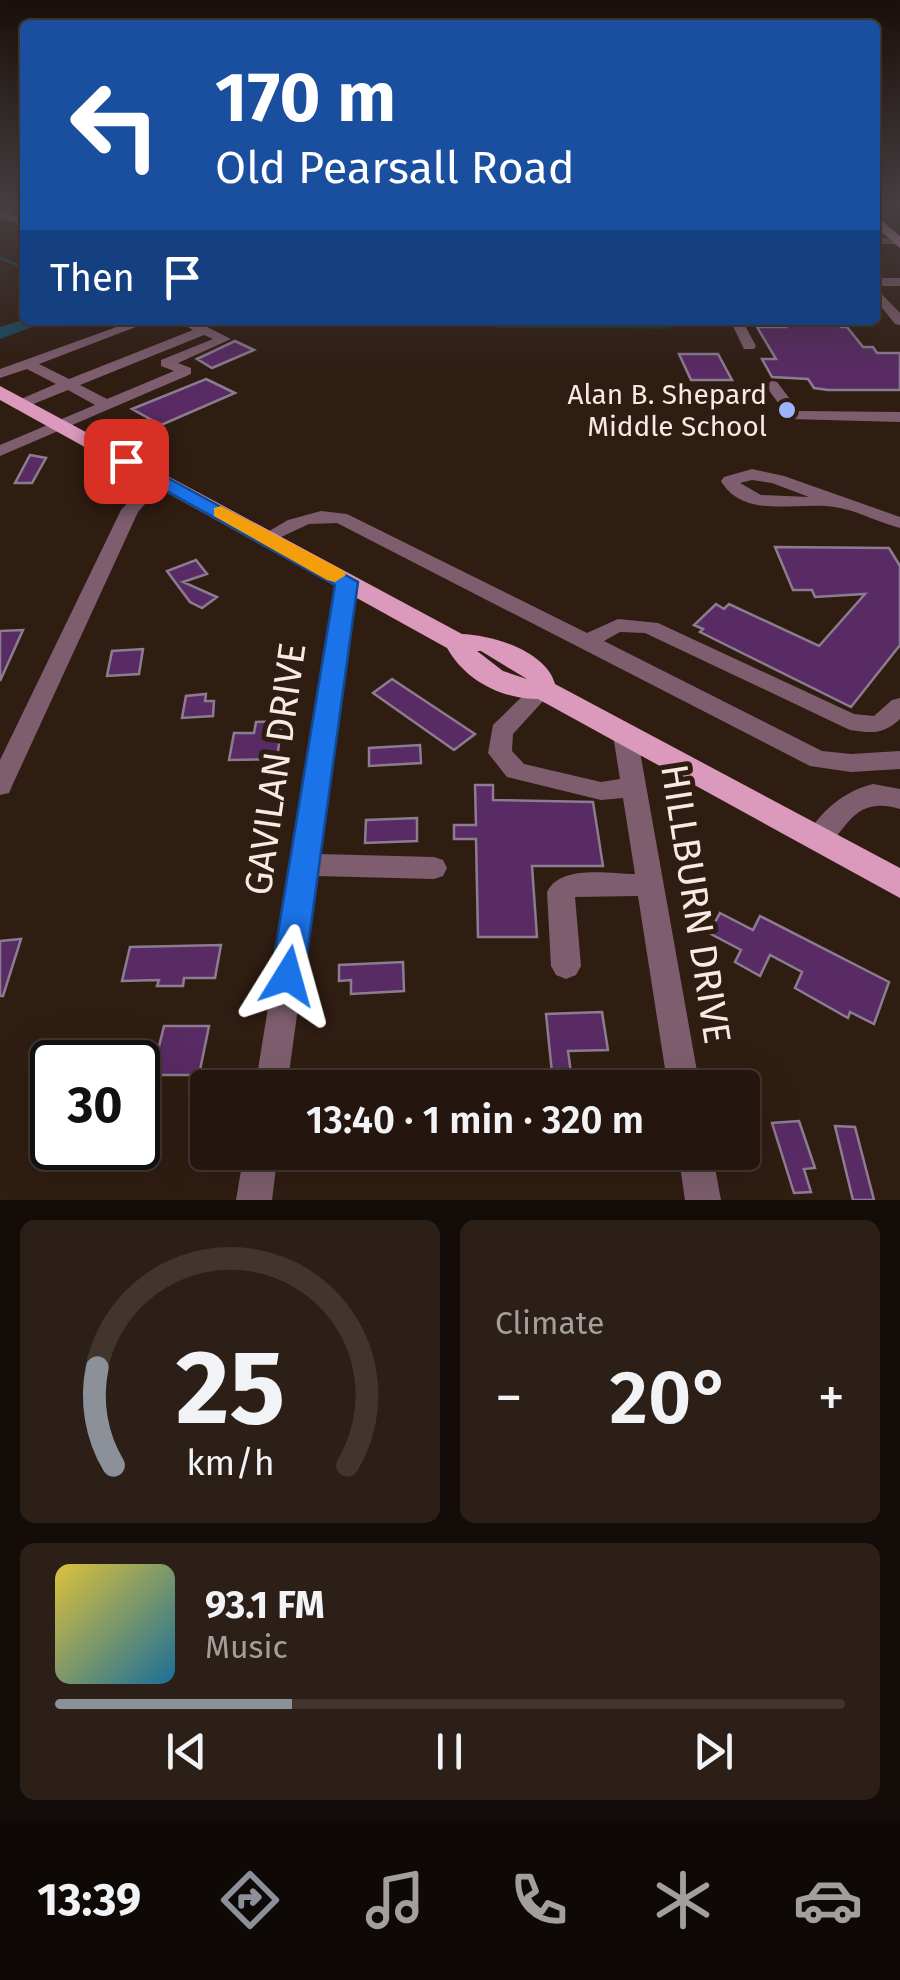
<!DOCTYPE html>
<meta charset="utf-8">
<style>
body{margin:0;font-family:"Fira Sans",sans-serif;background:#2c1f17;color:#f1f3f6;height:100vh;display:flex;flex-direction:column;font-size:38px;white-space:nowrap}
*{box-sizing:border-box;margin:0}
p{font-size:32px;color:#a39f9e}
.icon{flex:none;width:55px;height:55px;fill:none;stroke:currentColor;stroke-width:2;stroke-linecap:round;stroke-linejoin:round}
.map{position:relative;height:1200px;overflow:hidden}
.panel{display:flex;flex-direction:column;gap:20px;padding:20px;background:#140c08;flex:1}
.panel>*{flex:none}
.top-card{position:absolute;left:20px;top:20px;width:860px;height:305px;border-radius:10px;box-shadow:0 10px 40px #0002,0 0 0 2px #41352e;background:#1a4fa0;color:#fff;overflow:hidden}
.speed{position:absolute;left:30px;top:1040px;display:flex;gap:20px;font-size:50px;font-weight:700;text-align:center}
.speed>*{display:grid;place-content:center;width:130px;height:130px;border-radius:50%;background:#24160e;box-shadow:0 10px 40px #0002,0 0 0 2px #41352e;line-height:1}
.speed .limit{border:5px solid #111;border-radius:15px;background:#fff;color:#111}
.pin{position:absolute;display:grid;place-items:center;width:85px;height:85px;color:#fff;margin:-42px;border-radius:20px;box-shadow:0 5px 15px #0006}
.me{position:absolute;width:110px;margin:-55px;rotate:8deg;stroke-linejoin:round;filter:drop-shadow(0 0 8px #0008)}
.turn{display:flex;align-items:center;gap:35px;height:210px;padding:0 30px;font-size:45px}
.turn .icon{width:130px;height:130px;stroke-width:2.5}
.turn b{display:block;font-size:70px;line-height:85px}
.then{display:flex;align-items:center;height:95px;padding:0 30px;background:#0003;gap:20px;font-size:38px}
.big{font-size:75px;font-weight:600;line-height:1.1}
.panel .card{flex:1;display:flex;flex-direction:column;justify-content:center;gap:15px;min-width:0;padding:0 35px;border-radius:15px;background:#2c1f17}
.panel .dial{align-items:center;gap:0}
.dial svg{height:260px;overflow:visible;fill:none;stroke:#41352e;stroke-width:7;stroke-linecap:round;text-anchor:middle}
.dial text{fill:#f1f3f6;stroke:none}
.song{display:flex;align-items:center;gap:30px}
.cover{width:120px;height:120px;border-radius:15px;background:linear-gradient(135deg,hsl(50 70% 55%),hsl(200 70% 35%))}
.played{height:10px;border-radius:5px;background:linear-gradient(90deg,#8c9099 30%,#41352e 30%)}
.keys{display:flex;justify-content:space-around;direction:ltr}
.heat{display:flex;justify-content:space-between;align-items:center;font-size:55px;direction:ltr}
.panel .tiles{flex:1;display:grid;gap:20px;grid-template-columns:1fr 1fr}
.card:last-child{grid-column:span 2}
.trip{position:absolute;left:190px;top:1070px;width:570px;height:100px;border-radius:10px;background:#24160e;box-shadow:0 10px 40px #0002,0 0 0 2px #41352e;font-weight:600;line-height:100px;text-align:center}
.tabs{display:flex;height:160px;justify-content:space-around;align-items:center;background:#0e0906;color:#a39f9e}
.tabs .icon{width:70px;height:70px}
.tabs .active{color:#8c9099}
.tabs b{font-size:45px;color:#f1f3f6}
.map>svg:first-child{display:block}
.green{fill:#0c3c1b}
.lines{fill:none;stroke-linecap:round;stroke-linejoin:round}
.stream{stroke:#184a60;stroke-width:2.5}
.river{fill:#184a60;fill-rule:evenodd}
.building{fill:#592b64;stroke:#8c7c90;stroke-width:2.5}
.minor{fill:#7e5e6e;fill-rule:evenodd}
.major{fill:#db99bb;fill-rule:evenodd}
.route{fill:#1a73e8;stroke:#114b97;stroke-width:2.5}
.slow{fill:#f59e0b}
.poi-dot{fill:#9cb4fd;stroke:#301d12;stroke-width:4}
.labels{text-anchor:middle;dominant-baseline:central;stroke-width:10;stroke-linejoin:round;paint-order:stroke}
.far-poi-label{font-size:28px;fill:#f8eae3;stroke:#301d12;text-anchor:end}
.near-street-label{font-size:38px;fill:#f8eae3;stroke:#301d12}
</style>
<div class="map">
<svg width="900" height="1200" viewBox="0 0 900 1200">
<rect width="100%" height="100%" fill="#301d12"/>
<!-- green -->
<path class="green" d="M 495,320 L 667,320 L 671,329 L 496,328 Z"/>
<g class="lines">
<!-- stream -->
<path class="stream" d="M 0,258 L 25,268"/>
<!-- river -->
<path class="river" d="M 25,319 L 51,320 L 0,339 L 0,327 Z"/>
</g>
<!-- building -->
<path class="building" d="M 782,320 L 836,320 L 841,327 L 847,327 L 863,347 L 873,347 L 877,353 L 900,353 L 900,390 L 828,390 L 814,388 L 808,379 L 772,377 L 762,359 L 776,359 L 757,327 L 786,327 Z
M 235,341 L 254,350 L 212,368 L 197,359 Z
M 679,354 L 718,354 L 732,380 L 691,380 Z
M 206,379 L 235,393 L 161,425 L 132,409 Z
M 30,455 L 46,458 L 32,483 L 15,483 Z
M 775,547 L 889,548 L 900,566 L 900,645 L 851,707 L 700,632 L 703,629 L 694,625 L 716,604 L 724,609 L 729,604 L 819,646 L 865,594 L 815,597 L 812,590 L 793,590 Z
M 196,560 L 207,574 L 183,582 L 217,597 L 202,608 L 190,602 L 167,571 Z
M 23,630 L 0,681 L 0,631 Z
M 143,649 L 139,674 L 107,676 L 112,651 Z
M 392,679 L 475,734 L 454,750 L 373,693 Z
M 206,694 L 205,701 L 214,701 L 213,716 L 182,718 L 186,696 Z
M 282,721 L 277,759 L 229,760 L 234,733 L 254,733 L 256,722 Z
M 420,745 L 421,763 L 369,766 L 369,748 Z
M 475,785 L 493,785 L 493,800 L 593,802 L 603,866 L 532,866 L 537,937 L 478,937 L 476,839 L 454,839 L 454,825 L 476,825 Z
M 417,818 L 417,841 L 365,843 L 366,820 Z
M 720,913 L 753,930 L 760,916 L 889,982 L 874,1024 L 850,1012 L 848,1018 L 795,988 L 802,972 L 770,955 L 760,976 L 735,962 L 741,950 L 709,933 Z
M 21,939 L 3,996 L 0,996 L 0,941 Z
M 221,945 L 215,978 L 184,978 L 183,986 L 157,986 L 159,980 L 122,981 L 130,947 Z
M 403,962 L 404,991 L 351,994 L 351,980 L 339,981 L 339,965 Z
M 602,1012 L 608,1050 L 568,1051 L 571,1073 L 552,1073 L 546,1014 Z
M 164,1026 L 209,1026 L 199,1075 L 152,1075 Z
M 799,1121 L 815,1168 L 804,1169 L 811,1192 L 794,1193 L 772,1123 Z
M 835,1126 L 855,1127 L 874,1200 L 853,1200 Z"/>
<g class="lines">
<!-- minor -->
<path class="minor" d="M 0,210 L 25,219 L 25,226 L 0,217 Z
M 875,238 L 897,238 L 900,244 L 875,244 Z
M 875,278 L 900,278 L 900,286 L 875,286 Z
M 875,287 L 900,313 L 900,325 L 895,324 L 875,299 Z
M 136,320 L 154,320 L 39,364 L 69,379 L 193,330 L 176,320 L 193,320 L 231,339 L 178,363 L 191,368 L 191,374 L 0,456 L 0,445 L 95,405 L 68,390 L 26,407 L 16,407 L 16,401 L 56,384 L 27,369 L 0,378 L 0,369 ZM 204,335 L 213,339 L 161,360 L 161,366 L 174,371 L 107,399 L 80,385 Z
M 730,320 L 742,320 L 756,346 L 754,349 L 744,349 Z
M 772,381 L 777,382 L 799,411 L 900,412 L 900,422 L 790,419 L 765,385 Z
M 752,469 L 784,476 L 900,517 L 900,528 C 880,523 860,512 840,508 C 802,499 745,522 721,481 L 724,477 ZM 752,480 L 772,483 L 809,497 L 761,495 L 740,483 Z
M 159,474 L 167,479 L 138,512 L 12,786 L 9,793 L 0,795 L 0,760 L 121,510 L 153,475 Z
M 321,511 L 347,514 L 587,633 L 618,619 L 658,623 L 854,714 L 874,716 L 892,700 L 900,698 L 900,719 C 883,735 872,733 850,730 L 645,633 L 620,632 L 604,641 L 822,751 L 851,754 L 900,751 L 900,769 L 851,772 L 810,766 L 337,523 L 309,524 L 268,543 L 259,537 L 288,520 Z
M 347,576 L 357,582 L 319,854 L 434,857 L 443,860 L 447,868 L 443,876 L 434,879 L 316,876 L 287,1088 L 255,1088 L 337,582 Z
M 543,681 L 551,684 L 554,689 L 513,734 L 512,751 L 524,764 L 601,782 L 620,779 L 613,735 L 617,729 L 633,729 L 637,735 L 700,1088 L 668,1088 L 638,896 L 575,897 L 581,966 L 576,975 L 566,979 L 556,975 L 551,966 L 547,892 C 561,864 608,874 635,874 L 623,798 L 601,800 L 507,777 L 488,753 L 493,725 L 535,684 Z
M 873,784 L 900,789 L 900,809 C 840,790 845,858 809,846 L 805,839 C 819,812 844,791 873,784 Z
M 244,1152 L 278,1152 L 272,1200 L 236,1200 Z
M 678,1152 L 712,1152 L 721,1200 L 685,1200 Z"/>
<!-- major -->
<path class="major" d="M 875,215 L 900,236 L 900,248 L 875,226 Z
M 0,386 L 462,634 C 492,635 546,651 555,684 L 900,868 L 900,898 L 538,699 C 501,699 465,680 447,648 L 0,400 ZM 477,651 L 481,651 L 527,679 L 503,671 Z"/>
</g>
<!-- sky -->
<linearGradient id="sky" x2="0" y2="1"><stop stop-color="#1a100a"/><stop offset="0.55" stop-color="#484044"/><stop offset="1" stop-color="#484044" stop-opacity="0"/></linearGradient>
<rect width="900" height="373" fill="url(#sky)"/>
<!-- route -->
<path class="route" d="M 126,455 L 358,582 L 304,976 L 299,987 L 288,991 L 276,987 L 271,976 L 335,585 L 120,465 L 117,461 Z"/>
<!-- slow -->
<path class="slow" d="M 221,506 L 342,570 L 346,575 L 335,582 L 327,580 L 214,516 L 214,508 Z"/>
<!-- markers -->
<circle class="poi-dot" cx="787" cy="410" r="10"/>
<g class="labels">
<!-- far-poi labels -->
<g class="far-poi-label">
<text x="767" y="394">Alan B. Shepard<tspan x="767" dy="32">Middle School</tspan></text>
</g>
<!-- near-street labels -->
<g class="near-street-label">
<text transform="translate(275 769) rotate(-82)">GAVILAN DRIVE</text>
<text transform="translate(696 904) rotate(81)">HILLBURN DRIVE</text>
</g>
</g>
</svg>
<div class="speed"><div class="limit">30</div></div>
<div class="pin" style="left:126px;top:461px;background:#d93025"><svg class="icon" aria-label="arrive" viewBox="0 0 24 24"><path d="M6 21V4h12l-3 4 3 4H6"/></svg></div>
<svg class="me" style="left:288px;top:976px" viewBox="-20 -20 40 40"><path d="M0-17L14 15 0 8-14 15z" fill="#1a73e8" stroke="#fff" stroke-width="4"/></svg>
<div class="trip">13:40 · 1 min · 320 m</div>
<div class="top-card">
<div class="turn"><svg class="icon" aria-label="left" viewBox="0 0 24 24"><path d="M17 20v-9H6M10 6l-5 5 5 5"/></svg><div><b>170 m</b>Old Pearsall Road</div></div>
<div class="then">Then<svg class="icon" aria-label="arrive" viewBox="0 0 24 24"><path d="M6 21V4h12l-3 4 3 4H6"/></svg></div>
</div>
</div>
<section class="panel">
<div class="tiles">
<div class="card dial"><svg viewBox="0 0 100 80">
<path d="M14 69A42 42 0 1 1 86 69"/>
<path d="M14 69A42 42 0 0 1 9 39" stroke="#8c9099"/>
<text x="50" y="56" font-size="32" font-weight="700">25</text>
<text x="50" y="72" font-size="11">km/h</text>
</svg></div>
<div class="card"><p>Climate</p>
<div class="heat"><a>−</a><b class="big">20°</b><a>+</a></div>
</div>
<div class="card">
<div class="song"><i class="cover"></i><div><b>93.1 FM</b><p>Music</p></div></div>
<div class="played"></div>
<div class="keys"><svg class="icon" aria-label="previous" viewBox="0 0 24 24"><path d="M18 5L8 12l10 7zM5 5v14"/></svg><svg class="icon" aria-label="pause" viewBox="0 0 24 24"><path d="M8 5v14M16 5v14"/></svg><svg class="icon" aria-label="next" viewBox="0 0 24 24"><path d="M6 5l10 7-10 7zM19 5v14"/></svg></div>
</div>
</div>
</section>
<nav class="tabs">
<b>13:39</b>
<svg class="icon active" aria-label="directions" viewBox="0 0 24 24"><path d="M12 3l9 9-9 9-9-9zM9 14v-3h6M13 9l2 2-2 2"/></svg>
<svg class="icon" aria-label="music" viewBox="0 0 24 24"><path d="M9 18V5l10-2v13"/><circle cx="6" cy="18" r="3"/><circle cx="16" cy="16" r="3"/></svg>
<svg class="icon" aria-label="phone" viewBox="0 0 24 24"><path d="M5 4h4l2 5-3 2q2 4 5 5l2-3 5 2v4C11 20 4 13 5 4z"/></svg>
<svg class="icon" aria-label="climate" viewBox="0 0 24 24"><path d="M12 3v18M4 7l16 10M4 17L20 7"/></svg>
<svg class="icon" aria-label="car" viewBox="0 0 24 24"><path d="M5 17H2v-5l4-1 3-4h7l3 4 3 1v5h-3M9 17h6M6 11h13"/><circle cx="7" cy="17" r="2"/><circle cx="17" cy="17" r="2"/></svg>
</nav>
